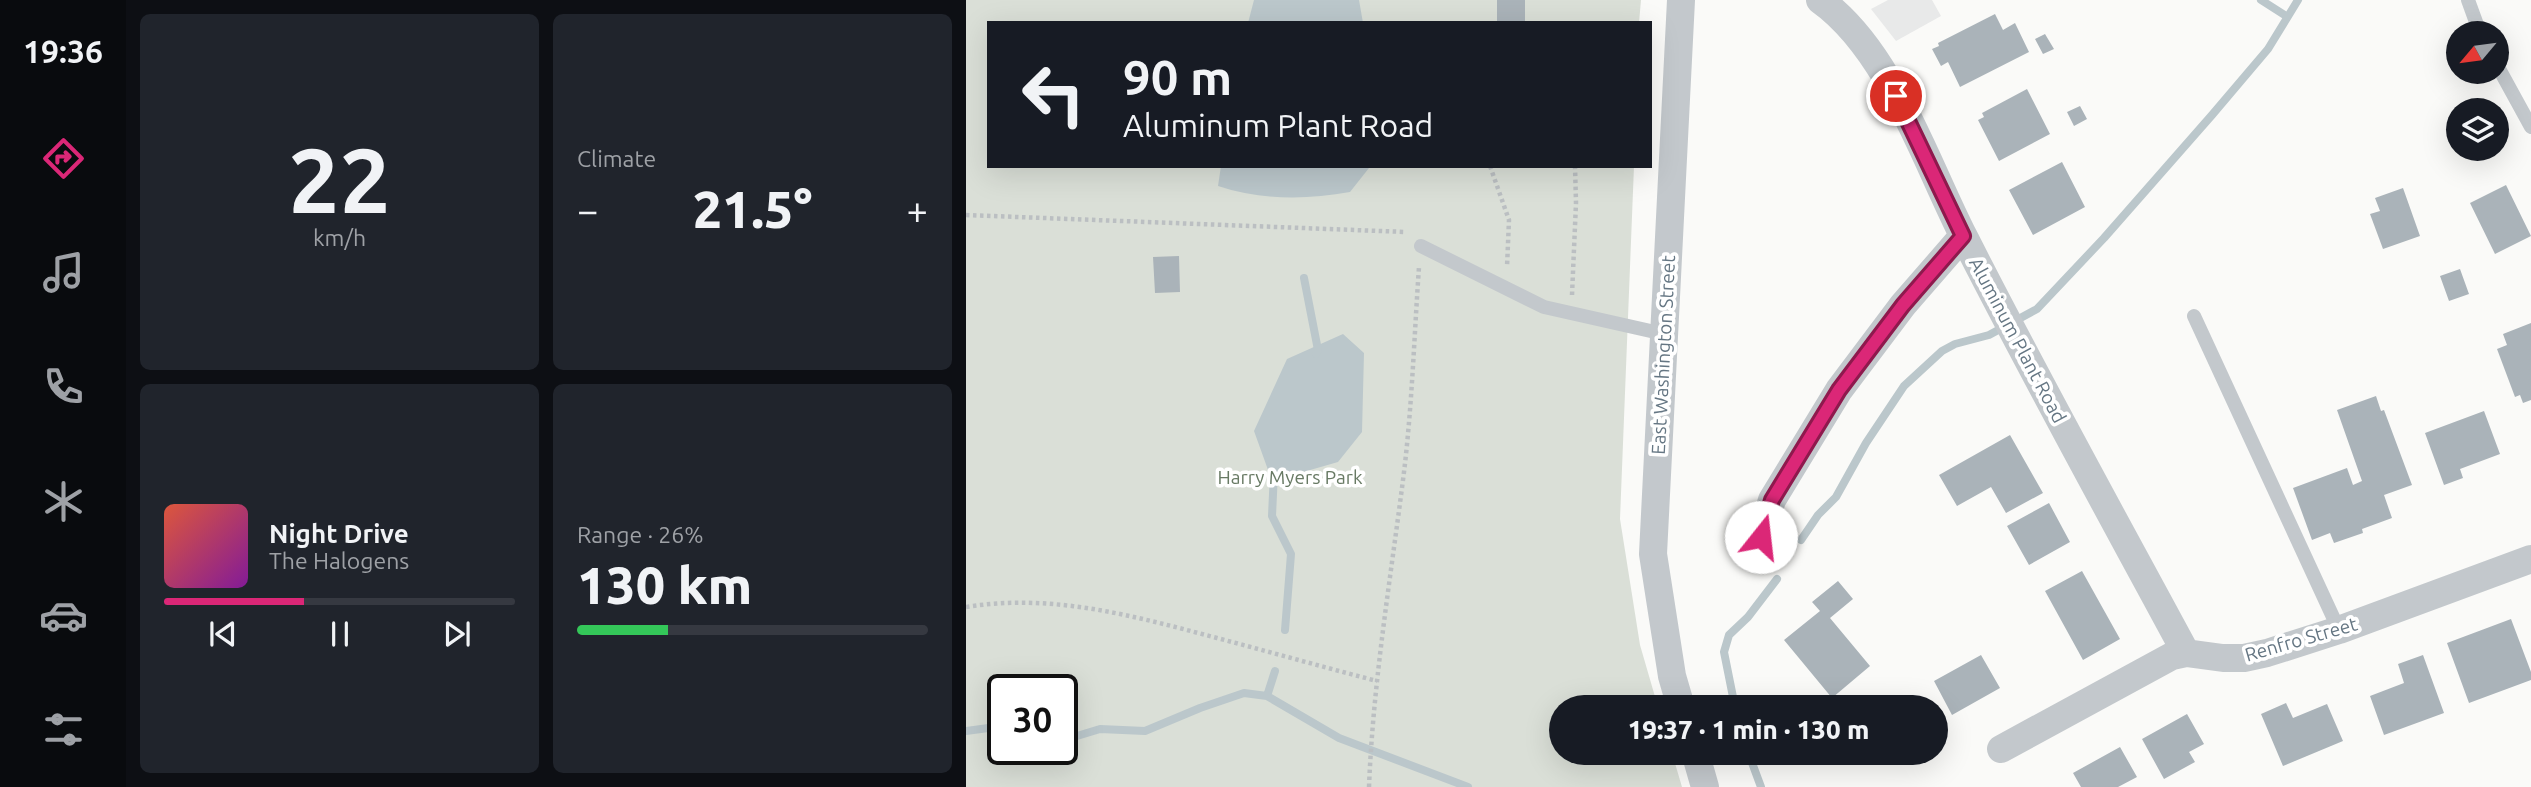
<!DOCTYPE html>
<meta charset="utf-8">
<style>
body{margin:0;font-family:Ubuntu,sans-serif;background:#20242c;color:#f1f3f6;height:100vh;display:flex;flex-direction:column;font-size:26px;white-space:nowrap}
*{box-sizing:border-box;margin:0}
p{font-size:23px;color:#9ea1a6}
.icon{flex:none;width:38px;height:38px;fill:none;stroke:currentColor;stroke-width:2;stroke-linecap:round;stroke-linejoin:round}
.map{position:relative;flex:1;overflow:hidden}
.sheet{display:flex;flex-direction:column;gap:14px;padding:14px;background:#0d0f14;width:840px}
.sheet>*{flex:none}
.hud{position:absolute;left:21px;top:21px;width:665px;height:147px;border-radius:0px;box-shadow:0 7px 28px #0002;background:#171b24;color:#f1f3f6;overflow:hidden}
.needle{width:46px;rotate:241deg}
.controls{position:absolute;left:1480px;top:21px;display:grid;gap:14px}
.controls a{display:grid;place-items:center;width:63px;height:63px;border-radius:50%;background:#171b24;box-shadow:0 7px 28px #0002;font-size:35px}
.speed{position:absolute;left:21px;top:674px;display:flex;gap:14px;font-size:35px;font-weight:700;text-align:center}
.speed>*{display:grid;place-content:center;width:91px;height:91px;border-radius:50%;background:#171b24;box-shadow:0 7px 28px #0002;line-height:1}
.speed .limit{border:4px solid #111;border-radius:10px;background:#fff;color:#111}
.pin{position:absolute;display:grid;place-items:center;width:60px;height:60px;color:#fff;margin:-30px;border:4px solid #fff;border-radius:50%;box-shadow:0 2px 7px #0007}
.me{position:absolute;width:77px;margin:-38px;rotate:16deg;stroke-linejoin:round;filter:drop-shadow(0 0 5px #0008)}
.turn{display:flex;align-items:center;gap:24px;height:147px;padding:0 21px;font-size:32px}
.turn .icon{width:91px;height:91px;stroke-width:2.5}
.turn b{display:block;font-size:49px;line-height:60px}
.big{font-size:52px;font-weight:800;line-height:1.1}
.sheet .card{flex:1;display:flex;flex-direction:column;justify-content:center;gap:10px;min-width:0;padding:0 24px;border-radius:10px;background:#20242c}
.sheet .dial{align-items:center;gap:0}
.dial b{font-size:91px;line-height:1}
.song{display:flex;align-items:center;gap:21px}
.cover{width:84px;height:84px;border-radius:10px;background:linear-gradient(135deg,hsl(10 70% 55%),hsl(290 70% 35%))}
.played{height:7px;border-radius:4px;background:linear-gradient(90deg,#db2777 40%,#363941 40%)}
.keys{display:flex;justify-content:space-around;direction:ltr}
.heat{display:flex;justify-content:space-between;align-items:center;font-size:38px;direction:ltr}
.charge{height:10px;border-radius:5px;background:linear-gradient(90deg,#34c759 26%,#363941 0)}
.sheet .tiles{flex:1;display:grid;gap:14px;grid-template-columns:repeat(2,1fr)}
.trip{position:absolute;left:583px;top:695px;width:399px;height:70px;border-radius:35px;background:#171b24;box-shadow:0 7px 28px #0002;font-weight:800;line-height:70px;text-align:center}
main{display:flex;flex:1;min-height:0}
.menu{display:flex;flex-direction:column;width:126px;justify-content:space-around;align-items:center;background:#090b0e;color:#9ea1a6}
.menu .icon{width:49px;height:49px}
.menu .on{color:#db2777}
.menu b{font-size:32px;color:#f1f3f6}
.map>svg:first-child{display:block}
.built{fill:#e8e9e9}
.green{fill:#dadfd7;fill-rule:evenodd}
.water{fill:#bbc7cb}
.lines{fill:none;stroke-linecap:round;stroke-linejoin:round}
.stream{stroke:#bbc7cb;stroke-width:8}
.building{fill:#aab3b9}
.path{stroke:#bbbfc2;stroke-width:4.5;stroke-dasharray:3.5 3.5;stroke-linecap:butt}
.service{stroke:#c3c8cc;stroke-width:14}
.minor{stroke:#c3c8cc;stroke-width:28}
.route-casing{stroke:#8e194d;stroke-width:18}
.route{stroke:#db2777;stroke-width:12}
.labels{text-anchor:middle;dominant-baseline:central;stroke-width:7;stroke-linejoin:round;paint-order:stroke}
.street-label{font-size:19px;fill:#657683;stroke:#fff}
.park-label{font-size:19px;fill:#687a64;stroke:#fff}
</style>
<main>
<nav class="menu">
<b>19:36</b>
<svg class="icon on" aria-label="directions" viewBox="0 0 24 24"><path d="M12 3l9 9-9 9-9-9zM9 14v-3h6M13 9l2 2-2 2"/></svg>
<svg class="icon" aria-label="music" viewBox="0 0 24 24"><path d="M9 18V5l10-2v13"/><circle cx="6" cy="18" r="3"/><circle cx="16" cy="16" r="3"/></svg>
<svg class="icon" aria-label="phone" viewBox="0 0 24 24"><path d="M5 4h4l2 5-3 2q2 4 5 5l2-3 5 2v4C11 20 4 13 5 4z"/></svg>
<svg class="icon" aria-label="climate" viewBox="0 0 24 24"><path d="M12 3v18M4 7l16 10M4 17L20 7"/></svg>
<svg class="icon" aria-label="car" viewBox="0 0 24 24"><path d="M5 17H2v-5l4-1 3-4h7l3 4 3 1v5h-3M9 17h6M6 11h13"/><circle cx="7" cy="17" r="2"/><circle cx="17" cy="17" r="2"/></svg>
<svg class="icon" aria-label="filters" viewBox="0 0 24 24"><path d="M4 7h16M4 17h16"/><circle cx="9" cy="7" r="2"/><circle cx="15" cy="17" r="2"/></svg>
</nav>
<section class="sheet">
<div class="tiles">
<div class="card dial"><b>22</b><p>km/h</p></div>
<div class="card"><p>Climate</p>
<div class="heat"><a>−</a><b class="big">21.5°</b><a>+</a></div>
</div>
<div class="card">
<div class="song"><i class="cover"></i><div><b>Night Drive</b><p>The Halogens</p></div></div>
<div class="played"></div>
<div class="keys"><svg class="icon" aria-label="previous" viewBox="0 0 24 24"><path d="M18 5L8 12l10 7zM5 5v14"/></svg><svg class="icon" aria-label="pause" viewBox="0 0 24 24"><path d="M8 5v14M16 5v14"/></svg><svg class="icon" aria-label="next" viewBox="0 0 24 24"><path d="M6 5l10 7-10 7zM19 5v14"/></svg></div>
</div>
<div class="card"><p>Range · 26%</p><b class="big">130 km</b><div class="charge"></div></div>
</div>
</section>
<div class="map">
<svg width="1565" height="787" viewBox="0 0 1565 787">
<rect width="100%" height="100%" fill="#fafaf8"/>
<!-- built -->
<path class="built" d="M 922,0 L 966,0 L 975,16 L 930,41 L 905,9 Z"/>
<!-- green -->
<path class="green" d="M 0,0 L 675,0 L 673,23 L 23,23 L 23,166 L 668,166 L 654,519 L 674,645 L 692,707 L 595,707 L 595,752 L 706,753 L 716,787 L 0,787 ZM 37,690 L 96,690 L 96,749 L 37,749 Z"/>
<!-- water -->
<path class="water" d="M 288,0 L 393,0 L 397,23 L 282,23 Z
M 255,166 L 403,166 L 403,168 L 384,192 C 339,200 294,200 252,186 Z
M 377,334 L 398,353 L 396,432 L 372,462 L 306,481 L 288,431 L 321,359 Z"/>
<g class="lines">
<!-- stream -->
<path class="stream" d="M 1295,0 L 1320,16
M 338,278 L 352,350 L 350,354
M 308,472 L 306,516 L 325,554 L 319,630
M 835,540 L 852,515 L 870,497 L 900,443 L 938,386 L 976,351 L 989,344 L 1023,335 L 1071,309 L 1138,238 L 1246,115 L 1302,49 L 1332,0
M 301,696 L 309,671
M 769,707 L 758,652 L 763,635 L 782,617 L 811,579
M 96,730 L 111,736 L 134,729 L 179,731 L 234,708 L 278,693 L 301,696 L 373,738 L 502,787
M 0,731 L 37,726
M 782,752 L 795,787"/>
</g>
<!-- building -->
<path class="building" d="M 531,0 L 559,0 L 559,23 L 531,23 Z
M 1029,14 L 1037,30 L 1049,23 L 1063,52 L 994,87 L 982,62 L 975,66 L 966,49 L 973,46 L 972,43 Z
M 1079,34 L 1088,49 L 1077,54 L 1069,39 Z
M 1061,89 L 1084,134 L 1033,161 L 1012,120 L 1018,117 L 1016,113 Z
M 1114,106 L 1121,119 L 1108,126 L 1101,112 Z
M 1096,162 L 1119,207 L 1067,235 L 1043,190 Z
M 1540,185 L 1565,236 L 1529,254 L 1504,203 Z
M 1437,188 L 1454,236 L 1417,249 L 1404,214 L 1414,211 L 1409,198 Z
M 213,256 L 214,292 L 189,293 L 187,257 Z
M 1494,269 L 1503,294 L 1483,301 L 1474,276 Z
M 1565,323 L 1565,400 L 1557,403 L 1554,395 L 1549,397 L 1531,349 L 1541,345 L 1537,334 Z
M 1410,396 L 1415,411 L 1418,410 L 1446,485 L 1418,495 L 1426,518 L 1396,529 L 1397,533 L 1368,543 L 1364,533 L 1346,540 L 1327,488 L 1381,468 L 1387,485 L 1396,481 L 1371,410 Z
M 1518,411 L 1534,454 L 1494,469 L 1497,478 L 1478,485 L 1459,433 Z
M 1044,435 L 1077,493 L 1040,513 L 1025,487 L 991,506 L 973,475 Z
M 1083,503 L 1104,542 L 1063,565 L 1041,526 Z
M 1116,571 L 1154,639 L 1117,660 L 1079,591 Z
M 872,581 L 887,599 L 864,618 L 904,666 L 866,698 L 818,640 L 854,611 L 846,602 Z
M 1545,619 L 1565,672 L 1565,680 L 1503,703 L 1481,643 Z
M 1015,655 L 1034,688 L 986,715 L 968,681 Z
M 1457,655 L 1478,713 L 1418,735 L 1404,696 L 1438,683 L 1432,664 Z
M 1320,703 L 1327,718 L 1361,704 L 1377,741 L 1317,766 L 1295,714 Z
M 1221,714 L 1238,744 L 1223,752 L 1229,762 L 1198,779 L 1176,739 Z
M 1154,747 L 1171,777 L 1152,787 L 1115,787 L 1107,773 Z"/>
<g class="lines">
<!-- path -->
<path class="path" d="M 524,166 L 543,220 L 541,267
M 0,215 L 440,232
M 606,295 L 610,203 L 609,166
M 0,607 C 87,593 168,616 251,638 C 304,652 357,667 411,681
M 403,787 C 407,684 424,582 437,480 C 446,410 448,338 453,267"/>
<!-- service -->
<path class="service" d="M 1502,0 L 1514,33
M 1531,65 L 1565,127
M 455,246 L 578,307 L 698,334
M 1228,316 L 1373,630"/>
<!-- minor -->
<path class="minor" d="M 715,0 L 687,554 L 706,676 L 715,707
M 854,0 C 924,50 959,161 998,237 C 1069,377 1145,514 1220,653
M 795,537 L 806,500 L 873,390 L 937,305 L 997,236
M 1035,749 L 1206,656 L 1220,653 L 1257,658 L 1278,658 L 1301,653 L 1373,630 L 1565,559
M 729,752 L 739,787"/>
</g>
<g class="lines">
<defs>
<path id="route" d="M 795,537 L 806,500 L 873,390 L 937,305 L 997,236 L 930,96"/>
</defs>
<!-- route casing -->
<use href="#route" class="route-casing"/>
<!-- route -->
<use href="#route" class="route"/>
</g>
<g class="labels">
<!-- street labels -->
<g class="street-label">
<text transform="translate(1052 340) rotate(62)">Aluminum Plant Road</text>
<text transform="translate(697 355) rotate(-87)">East Washington Street</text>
<text transform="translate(1335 639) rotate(-16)">Renfro Street</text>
</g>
<!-- park labels -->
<g class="park-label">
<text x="324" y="477">Harry Myers Park</text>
</g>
</g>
</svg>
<div class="controls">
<a><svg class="needle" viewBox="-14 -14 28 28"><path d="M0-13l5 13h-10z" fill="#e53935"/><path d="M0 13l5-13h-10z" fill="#9ea1a6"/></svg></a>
<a><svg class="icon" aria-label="layers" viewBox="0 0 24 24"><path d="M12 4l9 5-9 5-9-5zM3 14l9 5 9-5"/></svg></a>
</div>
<div class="speed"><div class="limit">30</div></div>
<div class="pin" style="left:930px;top:96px;background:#d93025"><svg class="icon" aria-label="arrive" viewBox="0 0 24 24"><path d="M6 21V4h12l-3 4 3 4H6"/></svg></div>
<svg class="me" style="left:795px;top:537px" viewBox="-20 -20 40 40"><circle r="19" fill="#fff"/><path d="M0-13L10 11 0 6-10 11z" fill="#db2777"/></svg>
<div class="trip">19:37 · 1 min · 130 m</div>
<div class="hud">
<div class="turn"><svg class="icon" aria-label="left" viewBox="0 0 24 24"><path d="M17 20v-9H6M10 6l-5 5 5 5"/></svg><div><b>90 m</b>Aluminum Plant Road</div></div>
</div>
</div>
</main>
